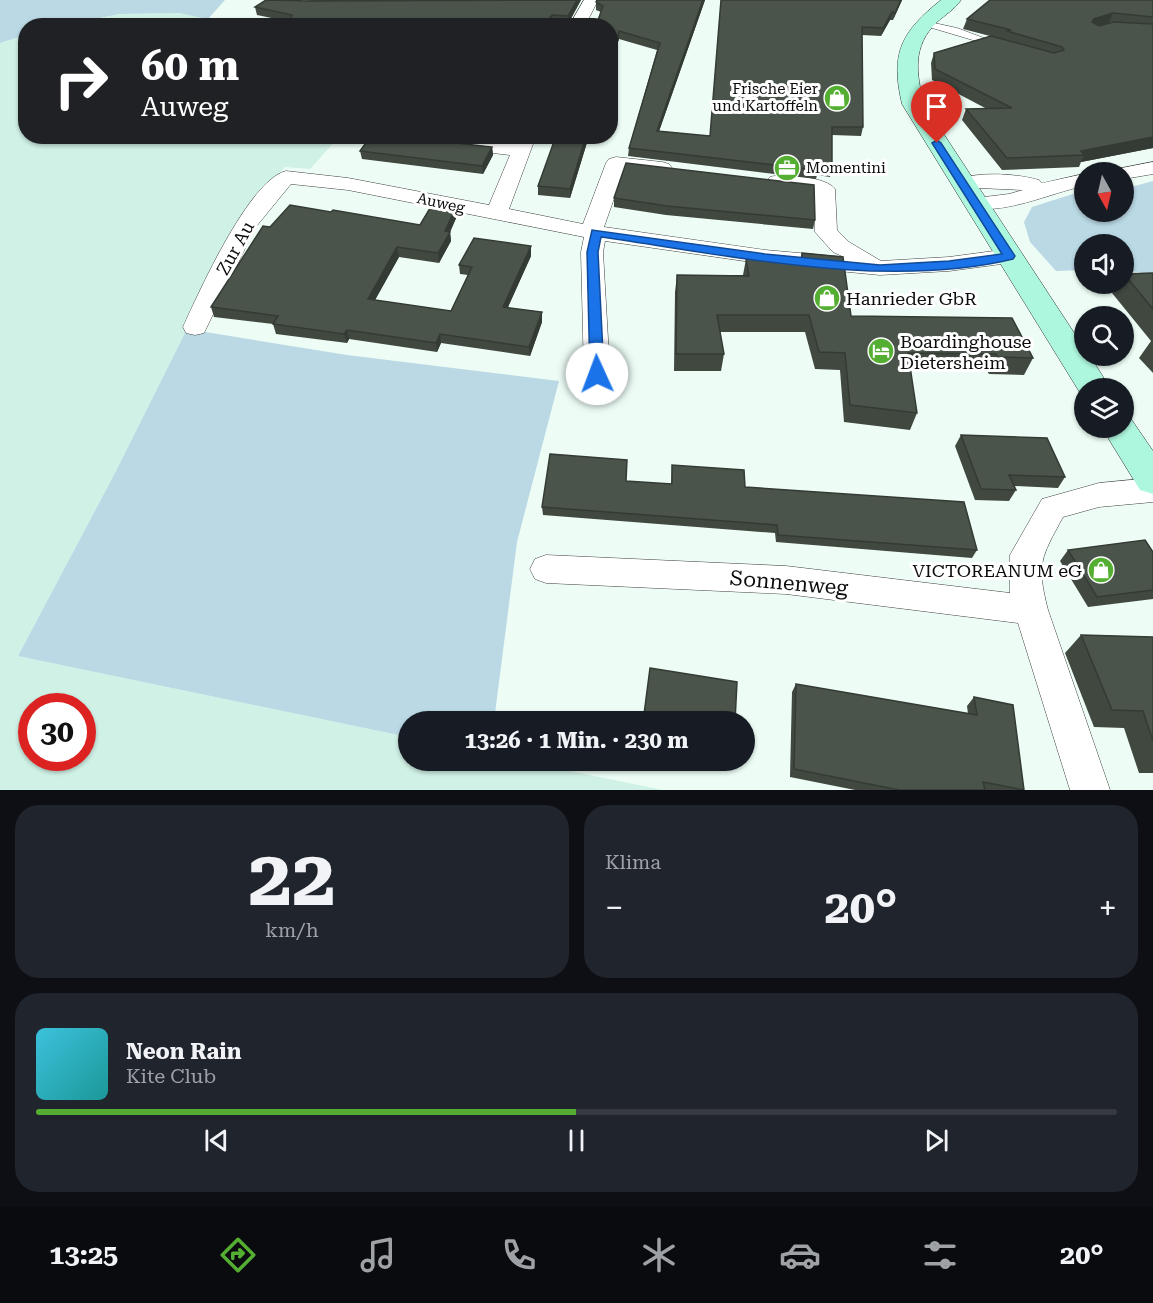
<!DOCTYPE html>
<html lang="de">
<meta charset="utf-8">
<style>
body{margin:0;font-family:"Roboto Serif",serif;background:#20242c;color:#f1f3f6;height:100vh;display:flex;flex-direction:column;font-size:22px;white-space:nowrap}
*{box-sizing:border-box;margin:0}
p{font-size:20px;color:#9ea1a6}
.icon{flex:none;width:33px;height:33px;fill:none;stroke:currentColor;stroke-width:2;stroke-linecap:round;stroke-linejoin:round}
.map{position:relative;height:790px;overflow:hidden}
.side{display:flex;flex-direction:column;gap:15px;padding:15px;background:#0d0f14;flex:1}
.side>*{flex:none}
.banner{position:absolute;left:18px;top:18px;width:600px;height:126px;border-radius:24px;box-shadow:0 2px 4px #0004;background:#202124;color:#fff;overflow:hidden}
.needle{width:39px;rotate:172deg}
.tools{position:absolute;left:1074px;top:162px;display:grid;gap:12px}
.tools a{display:grid;place-items:center;width:60px;height:60px;border-radius:50%;background:#171b24;box-shadow:0 2px 4px #0004;font-size:30px}
.speed{position:absolute;left:18px;top:693px;display:flex;gap:12px;font-size:30px;font-weight:700;text-align:center}
.speed>*{display:grid;place-content:center;width:78px;height:78px;border-radius:50%;background:#171b24;box-shadow:0 2px 4px #0004;line-height:1}
.speed .limit{border:9px solid #d22;background:#fff;color:#111}
.pin{position:absolute;display:grid;place-items:center;width:51px;height:51px;color:#fff;margin:-62px -26px;border-radius:50% 50% 50% 0;rotate:-45deg;box-shadow:0 0 6px #0007}
.pin .icon{rotate:45deg}
.me{position:absolute;width:66px;margin:-33px;rotate:358deg;stroke-linejoin:round;filter:drop-shadow(0 0 4px #0008)}
.turn{display:flex;align-items:center;gap:21px;height:126px;padding:0 24px;font-size:27px}
.turn .icon{width:78px;height:78px;stroke-width:2.5}
.turn b{display:block;font-size:42px;line-height:51px}
.big{font-size:45px;font-weight:700;line-height:1.1}
.side .card{flex:1;display:flex;flex-direction:column;justify-content:center;gap:9px;min-width:0;padding:0 21px;border-radius:24px;background:#20242c}
.side .dial{align-items:center;gap:0}
.dial b{font-size:78px;line-height:1}
.song{display:flex;align-items:center;gap:18px}
.cover{width:72px;height:72px;border-radius:9px;background:linear-gradient(135deg,hsl(190 70% 55%),hsl(180 70% 35%))}
.played{height:6px;border-radius:3px;background:linear-gradient(90deg,#54ae32 50%,#363941 50%)}
.keys{display:flex;justify-content:space-around;direction:ltr}
.heat{display:flex;justify-content:space-between;align-items:center;font-size:33px;direction:ltr}
.side .tiles{flex:1;display:grid;gap:15px;grid-template-columns:1fr 1fr}
.card:last-child{grid-column:span 2}
.trip{position:absolute;left:398px;top:711px;width:357px;height:60px;border-radius:30px;background:#171b24;box-shadow:0 2px 4px #0004;font-weight:700;line-height:60px;text-align:center}
.tab-bar{display:flex;height:96px;justify-content:space-around;align-items:center;background:#090b0e;color:#9ea1a6}
.tab-bar .icon{width:42px;height:42px}
.tab-bar .current{color:#54ae32}
.tab-bar b{font-size:27px;color:#f1f3f6}
.map>svg:first-child{display:block}
.farmland{fill:#d0f1e6;fill-rule:evenodd}
.green{fill:#bad9e4}
.lines{fill:none;stroke-linecap:round;stroke-linejoin:round}
.service-casing{stroke:#3f3f3f;stroke-width:1}
.minor-casing{stroke:#3f3f3f;stroke-width:1}
.secondary-casing{stroke:#2e2e2e;stroke-width:1}
.service{fill:#fff;fill-rule:evenodd}
.minor{fill:#fff;fill-rule:evenodd}
.secondary{fill:#aef7df;fill-rule:evenodd}
.wall{fill:#404840}
.shaded-wall{fill:#343b34}
.building{fill:#4a544b;stroke:#343b34;stroke-width:1.5}
.route{fill:#1a73e8;stroke:#114b97;stroke-width:1.5}
.labels{text-anchor:middle;dominant-baseline:central;stroke-width:6;stroke-linejoin:round;paint-order:stroke}
.far-poi-label{font-size:15px;fill:#0c0c0c;stroke:#fff;text-anchor:end}
.far-street-label{font-size:15px;fill:#0c0c0c;stroke:#fff}
.street-label{font-size:18px;fill:#0c0c0c;stroke:#fff}
.poi-label{font-size:18px;fill:#0c0c0c;stroke:#fff;text-anchor:start}
.near-street-label{font-size:21px;fill:#0c0c0c;stroke:#fff}
</style>
<div class="map">
<svg width="1153" height="790" viewBox="0 0 1153 790">
<rect width="100%" height="100%" fill="#edfdf6"/>
<!-- farmland -->
<path class="farmland" d="M 179,13 L 251,25 L 64,26 L 120,14 Z
M 25,35 L 26,136 L 339,137 L 310,169 L 285,167 L 261,191 L 187,329 L 116,471 L 18,656 L 408,737 L 408,760 L 521,761 L 663,790 L 0,790 L 0,43 ZM 32,706 L 82,706 L 82,758 L 32,758 Z"/>
<!-- green -->
<path class="green" d="M 0,0 L 225,0 L 208,19 L 179,13 L 120,14 L 64,25 L 26,26 L 25,35 L 0,43 Z
M 1153,181 L 1153,278 L 1139,272 L 1124,271 L 1124,244 L 1084,244 L 1084,270 L 1056,271 L 1030,242 L 1024,222 L 1032,207 L 1076,193 L 1084,194 L 1084,212 L 1124,212 L 1124,189 Z
M 187,329 L 347,355 L 559,381 L 517,542 L 494,721 L 408,722 L 408,737 L 18,656 L 116,471 Z"/>
<g class="lines">
<defs>
<path id="service" d="M 925,21 L 957,28 L 1000,44 L 993,46 L 922,25 L 921,23 Z"/>
<path id="minor" d="M 584,0 L 598,0 L 585,26 L 569,26 Z
M 425,136 L 452,136 L 514,143 L 517,136 L 536,136 L 509,209 L 583,224 L 606,163 L 609,159 L 616,157 L 662,162 L 669,164 L 672,168 L 669,172 L 662,174 L 624,170 L 604,227 L 765,250 L 844,257 L 833,252 L 815,232 L 815,192 L 770,185 L 767,181 L 770,177 C 783,173 827,177 835,189 L 837,230 L 849,242 L 881,261 L 949,257 L 1009,249 L 1017,251 L 1020,256 L 1017,261 L 1009,263 L 949,271 L 880,275 L 765,264 L 605,241 L 603,252 L 610,374 L 606,381 L 597,383 L 588,381 L 584,374 L 581,252 L 584,237 L 348,190 L 291,184 L 255,228 L 204,333 L 195,335 L 186,333 L 183,327 C 199,292 249,180 286,171 L 348,178 L 489,205 L 510,155 L 432,146 L 425,144 L 422,140 Z
M 1153,162 L 1153,174 L 1124,179 L 1124,172 L 1114,172 L 1117,169 Z
M 1084,174 L 1084,186 C 1050,193 1003,216 968,207 L 964,203 L 968,199 L 1009,194 L 1023,190 L 956,187 L 953,183 L 956,179 C 981,172 1014,173 1039,180 L 1042,183 Z
M 1153,478 L 1153,502 L 1099,507 L 1063,517 C 1041,558 1036,563 1048,610 L 1110,790 L 1070,790 L 1018,623 L 786,594 L 546,583 L 535,579 L 530,569 L 535,559 L 546,555 L 786,566 L 1010,593 L 1010,555 L 1042,499 L 1099,483 Z"/>
<path id="secondary" d="M 941,0 L 961,0 C 955,9 945,15 937,22 C 912,46 916,73 924,104 L 1084,348 L 1084,356 L 1090,356 L 1110,388 L 1084,388 L 1084,397 L 1082,396 L 902,104 C 890,53 901,32 941,0 Z
M 1124,417 L 1131,419 L 1153,451 L 1153,494 L 1140,490 L 1102,428 L 1124,428 Z"/>
</defs>
<!-- service casing -->
<use href="#service" class="service-casing"/>
<!-- minor casing -->
<use href="#minor" class="minor-casing"/>
<!-- secondary casing -->
<use href="#secondary" class="secondary-casing"/>
<!-- service -->
<use href="#service" class="service"/>
<!-- minor -->
<use href="#minor" class="minor"/>
<!-- secondary -->
<use href="#secondary" class="secondary"/>
</g>
<!-- wall -->
<path class="wall" d="M 311,0 L 581,0 L 568,24 L 552,22 L 550,26 L 292,26 L 291,22 L 257,15 L 255,7 Z
M 705,0 L 659,131 L 710,136 L 721,0 L 902,0 L 893,20 L 890,20 L 881,36 L 862,35 L 863,127 L 861,136 L 832,135 L 832,168 L 830,177 L 817,175 L 816,179 L 628,156 L 629,148 L 657,50 L 619,39 L 610,66 L 610,26 L 601,12 L 596,10 L 596,2 Z
M 1153,0 L 1153,148 L 1081,162 L 1079,167 L 1002,170 L 962,120 L 966,109 L 987,109 L 932,80 L 931,63 L 934,53 L 990,36 L 963,29 L 967,19 Z
M 476,136 L 503,136 L 502,139 Z
M 556,136 L 589,136 L 570,198 L 538,195 L 538,186 Z
M 430,140 L 492,147 L 493,155 L 483,174 L 362,159 L 360,151 Z
M 614,198 L 815,220 L 813,229 L 666,215 L 614,207 Z
M 456,207 L 457,216 L 450,232 L 451,241 L 439,263 L 399,257 L 375,300 L 451,311 L 468,275 L 460,274 L 459,265 L 531,246 L 531,256 L 508,307 L 542,322 L 530,356 L 441,343 L 437,352 L 349,339 L 347,343 L 276,334 L 273,324 L 214,317 L 211,307 L 270,227 L 331,212 L 420,225 Z
M 802,253 L 851,316 L 1033,358 L 1024,375 L 989,374 L 987,371 L 910,370 L 917,413 L 910,430 L 844,422 L 840,370 L 815,369 L 805,332 L 720,332 L 724,354 L 721,371 L 674,371 L 675,292 L 677,275 L 743,275 L 746,259 L 800,259 Z
M 1153,273 L 1153,373 L 1139,358 L 1151,341 L 1112,293 L 1118,284 L 1124,284 L 1124,274 Z
M 961,435 L 1065,477 L 1058,488 L 1014,486 L 1016,490 L 1009,501 L 975,500 L 955,446 Z
M 672,465 L 745,487 L 977,550 L 972,558 L 776,542 L 775,533 L 543,515 L 542,507 L 626,481 L 671,484 Z
M 1068,550 L 1153,552 L 1153,599 L 1088,607 L 1060,561 Z
M 1081,635 L 1153,637 L 1153,773 L 1139,773 L 1124,728 L 1094,727 L 1065,653 Z
M 796,684 L 968,714 L 967,706 L 974,697 L 1024,790 L 855,790 L 790,777 L 792,692 Z
M 677,760 L 733,760 L 730,770 Z"/>
<!-- shaded-wall -->
<path class="shaded-wall" d="M 577,0 L 581,0 L 568,24 L 568,16 Z
M 703,0 L 705,0 L 656,140 L 657,131 Z
M 901,0 L 902,0 L 893,20 L 895,13 Z
M 892,12 L 890,20 L 881,36 L 883,28 Z
M 1113,13 L 1108,24 L 1089,30 L 1094,19 Z
M 552,15 L 552,22 L 550,26 L 544,26 Z
M 619,31 L 619,39 L 610,66 L 610,59 Z
M 586,136 L 589,136 L 570,198 L 570,189 Z
M 1153,137 L 1153,148 L 1081,162 L 1084,155 L 1081,151 Z
M 492,147 L 493,155 L 483,174 L 482,166 Z
M 456,207 L 457,216 L 450,232 L 451,241 L 439,263 L 438,253 L 445,231 Z
M 531,246 L 531,256 L 504,316 L 503,307 Z
M 397,247 L 399,257 L 370,309 L 368,299 Z
M 542,312 L 542,322 L 530,356 L 529,347 Z
M 347,330 L 349,339 L 347,343 L 344,334 Z
M 440,334 L 441,343 L 437,352 L 436,343 Z"/>
<!-- building -->
<path class="building" d="M 266,0 L 310,1 L 577,0 L 568,16 L 552,15 L 544,26 L 336,26 L 291,19 L 292,15 L 255,7 Z
M 597,0 L 703,0 L 657,131 L 710,136 L 721,0 L 901,0 L 895,13 L 892,12 L 883,28 L 862,27 L 863,127 L 832,127 L 832,168 L 818,167 L 818,170 L 629,148 L 660,43 L 619,31 L 610,59 L 610,26 L 596,26 L 603,6 L 596,2 Z
M 990,0 L 1153,0 L 1153,17 L 1113,13 L 1094,19 L 1092,22 L 1099,26 L 1113,22 L 1153,24 L 1153,137 L 1081,151 L 1084,155 L 1007,158 L 966,109 L 1012,108 L 935,69 L 934,53 L 991,36 L 1054,53 L 1064,50 L 1062,47 L 1007,31 L 1011,30 L 967,19 Z
M 371,136 L 422,136 L 430,140 L 492,147 L 482,166 L 360,151 Z
M 556,136 L 586,136 L 570,189 L 538,186 Z
M 626,163 L 814,185 L 815,220 L 667,206 L 614,198 Z
M 433,203 L 456,207 L 445,231 L 450,232 L 438,253 L 397,247 L 368,299 L 451,311 L 472,267 L 459,265 L 474,238 L 531,246 L 503,307 L 542,312 L 529,347 L 440,334 L 436,343 L 347,330 L 344,334 L 273,324 L 278,316 L 211,307 L 263,226 L 270,227 L 290,205 L 331,212 L 333,210 L 420,225 Z
M 802,253 L 843,257 L 851,316 L 1012,318 L 1033,358 L 997,357 L 996,354 L 908,353 L 917,413 L 850,405 L 845,353 L 819,352 L 809,315 L 717,315 L 724,354 L 676,354 L 677,275 L 749,276 L 746,259 L 802,259 Z
M 1153,273 L 1153,309 L 1124,274 Z
M 961,435 L 1047,438 L 1065,477 L 1009,475 L 1016,490 L 981,489 Z
M 550,454 L 627,460 L 626,481 L 672,484 L 672,465 L 744,470 L 745,487 L 964,502 L 977,550 L 778,535 L 777,525 L 542,507 Z
M 1145,540 L 1153,552 L 1153,590 L 1097,597 L 1068,550 Z
M 1081,635 L 1153,637 L 1153,741 L 1143,711 L 1112,710 Z
M 650,668 L 737,682 L 735,722 L 643,722 Z
M 796,684 L 977,715 L 974,697 L 1013,705 L 1024,790 L 983,782 L 985,790 L 899,790 L 794,769 Z"/>
<!-- route -->
<path class="route" d="M 937,140 L 941,143 L 1015,256 L 1013,259 C 886,290 729,255 601,237 L 598,252 L 604,374 L 597,378 L 592,377 L 590,374 L 587,252 L 592,230 L 765,254 L 880,265 L 949,261 L 1002,254 L 932,143 Z"/>
<!-- icons -->
<defs>
<symbol id="shop-disc" viewBox="-11 -11 22 22"><circle r="9.5" fill="#54ae32" stroke="#fff"/><path d="M-5-2.5h2.3a2.7 3.5 0 0 1 5.4 0H5L5.5 6h-11ZM-1.5-2.5h3a1.5 2.3 0 0 0-3 0Z" fill="#fff"/></symbol>
<symbol id="office-disc" viewBox="-11 -11 22 22"><circle r="9.5" fill="#54ae32" stroke="#fff"/><path d="M-6-3h4V-5.5h4V-3h4V5H-6ZM-1-4.5V-3h2v-1.5ZM-6 0V1H6V0Z" fill="#fff"/></symbol>
<symbol id="hotel-disc" viewBox="-11 -11 22 22"><circle r="9.5" fill="#54ae32" stroke="#fff"/><path d="M-6-4.5h1.5V1H6V5H4.5V3h-9V5H-6ZM-4 0a1.8 1.8 0 1 1 3.6 0ZM.5 0V-2.5h3Q6-2.5 6 0Z" fill="#fff"/></symbol>
</defs>
<g fill-rule="evenodd">
<use href="#shop-disc" x="822" y="83" width="30" height="30"/>
<use href="#office-disc" x="772" y="153" width="30" height="30"/>
<use href="#shop-disc" x="812" y="283" width="30" height="30"/>
<use href="#hotel-disc" x="866" y="336" width="30" height="30"/>
<use href="#shop-disc" x="1086" y="555" width="30" height="30"/>
</g>
<g class="labels">
<!-- far-poi labels -->
<g class="far-poi-label">
<text x="818" y="89">Frische Eier<tspan x="818" dy="17">und Kartoffeln</tspan></text>
<text x="806" y="168" text-anchor="start">Momentini</text>
</g>
<!-- far-street labels -->
<g class="far-street-label">
<text transform="translate(441 203) rotate(12)">Auweg</text>
</g>
<!-- street labels -->
<g class="street-label">
<text transform="translate(235 248) rotate(-61)">Zur Au</text>
</g>
<!-- poi labels -->
<g class="poi-label">
<text x="846" y="298">Hanrieder GbR</text>
<text x="900" y="341">Boardinghouse<tspan x="900" dy="21">Dietersheim</tspan></text>
<text x="1082" y="570" text-anchor="end">VICTOREANUM eG</text>
</g>
<!-- near-street labels -->
<g class="near-street-label">
<text transform="translate(789 583) rotate(5)">Sonnenweg</text>
</g>
</g>
</svg>
<div class="tools">
<a><svg class="needle" viewBox="-14 -14 28 28"><path d="M0-13l5 13h-10z" fill="#e53935"/><path d="M0 13l5-13h-10z" fill="#9ea1a6"/></svg></a>
<a><svg class="icon" aria-label="sound" viewBox="0 0 24 24"><path d="M4 9h4l5-4v14l-5-4H4zM17 9q2 3 0 6"/></svg></a>
<a><svg class="icon" aria-label="search" viewBox="0 0 24 24"><circle cx="10" cy="10" r="6"/><path d="M15 15l6 6"/></svg></a>
<a><svg class="icon" aria-label="layers" viewBox="0 0 24 24"><path d="M12 4l9 5-9 5-9-5zM3 14l9 5 9-5"/></svg></a>
</div>
<div class="speed"><div class="limit">30</div></div>
<div class="pin" style="left:937px;top:143px;background:#d93025"><svg class="icon" aria-label="arrive" viewBox="0 0 24 24"><path d="M6 21V4h12l-3 4 3 4H6"/></svg></div>
<svg class="me" style="left:597px;top:374px" viewBox="-20 -20 40 40"><circle r="19" fill="#fff"/><path d="M0-13L10 11 0 6-10 11z" fill="#1a73e8"/></svg>
<div class="trip">13:26 · 1 Min. · 230 m</div>
<div class="banner">
<div class="turn"><svg class="icon" aria-label="right" viewBox="0 0 24 24"><path d="M7 20v-9h11M14 6l5 5-5 5"/></svg><div><b>60 m</b>Auweg</div></div>
</div>
</div>
<section class="side">
<div class="tiles">
<div class="card dial"><b>22</b><p>km/h</p></div>
<div class="card"><p>Klima</p>
<div class="heat"><a>−</a><b class="big">20°</b><a>+</a></div>
</div>
<div class="card">
<div class="song"><i class="cover"></i><div><b>Neon Rain</b><p>Kite Club</p></div></div>
<div class="played"></div>
<div class="keys"><svg class="icon" aria-label="previous" viewBox="0 0 24 24"><path d="M18 5L8 12l10 7zM5 5v14"/></svg><svg class="icon" aria-label="pause" viewBox="0 0 24 24"><path d="M8 5v14M16 5v14"/></svg><svg class="icon" aria-label="next" viewBox="0 0 24 24"><path d="M6 5l10 7-10 7zM19 5v14"/></svg></div>
</div>
</div>
</section>
<nav class="tab-bar">
<b>13:25</b>
<svg class="icon current" aria-label="directions" viewBox="0 0 24 24"><path d="M12 3l9 9-9 9-9-9zM9 14v-3h6M13 9l2 2-2 2"/></svg>
<svg class="icon" aria-label="music" viewBox="0 0 24 24"><path d="M9 18V5l10-2v13"/><circle cx="6" cy="18" r="3"/><circle cx="16" cy="16" r="3"/></svg>
<svg class="icon" aria-label="phone" viewBox="0 0 24 24"><path d="M5 4h4l2 5-3 2q2 4 5 5l2-3 5 2v4C11 20 4 13 5 4z"/></svg>
<svg class="icon" aria-label="climate" viewBox="0 0 24 24"><path d="M12 3v18M4 7l16 10M4 17L20 7"/></svg>
<svg class="icon" aria-label="car" viewBox="0 0 24 24"><path d="M5 17H2v-5l4-1 3-4h7l3 4 3 1v5h-3M9 17h6M6 11h13"/><circle cx="7" cy="17" r="2"/><circle cx="17" cy="17" r="2"/></svg>
<svg class="icon" aria-label="filters" viewBox="0 0 24 24"><path d="M4 7h16M4 17h16"/><circle cx="9" cy="7" r="2"/><circle cx="15" cy="17" r="2"/></svg>
<b>20°</b>
</nav>
